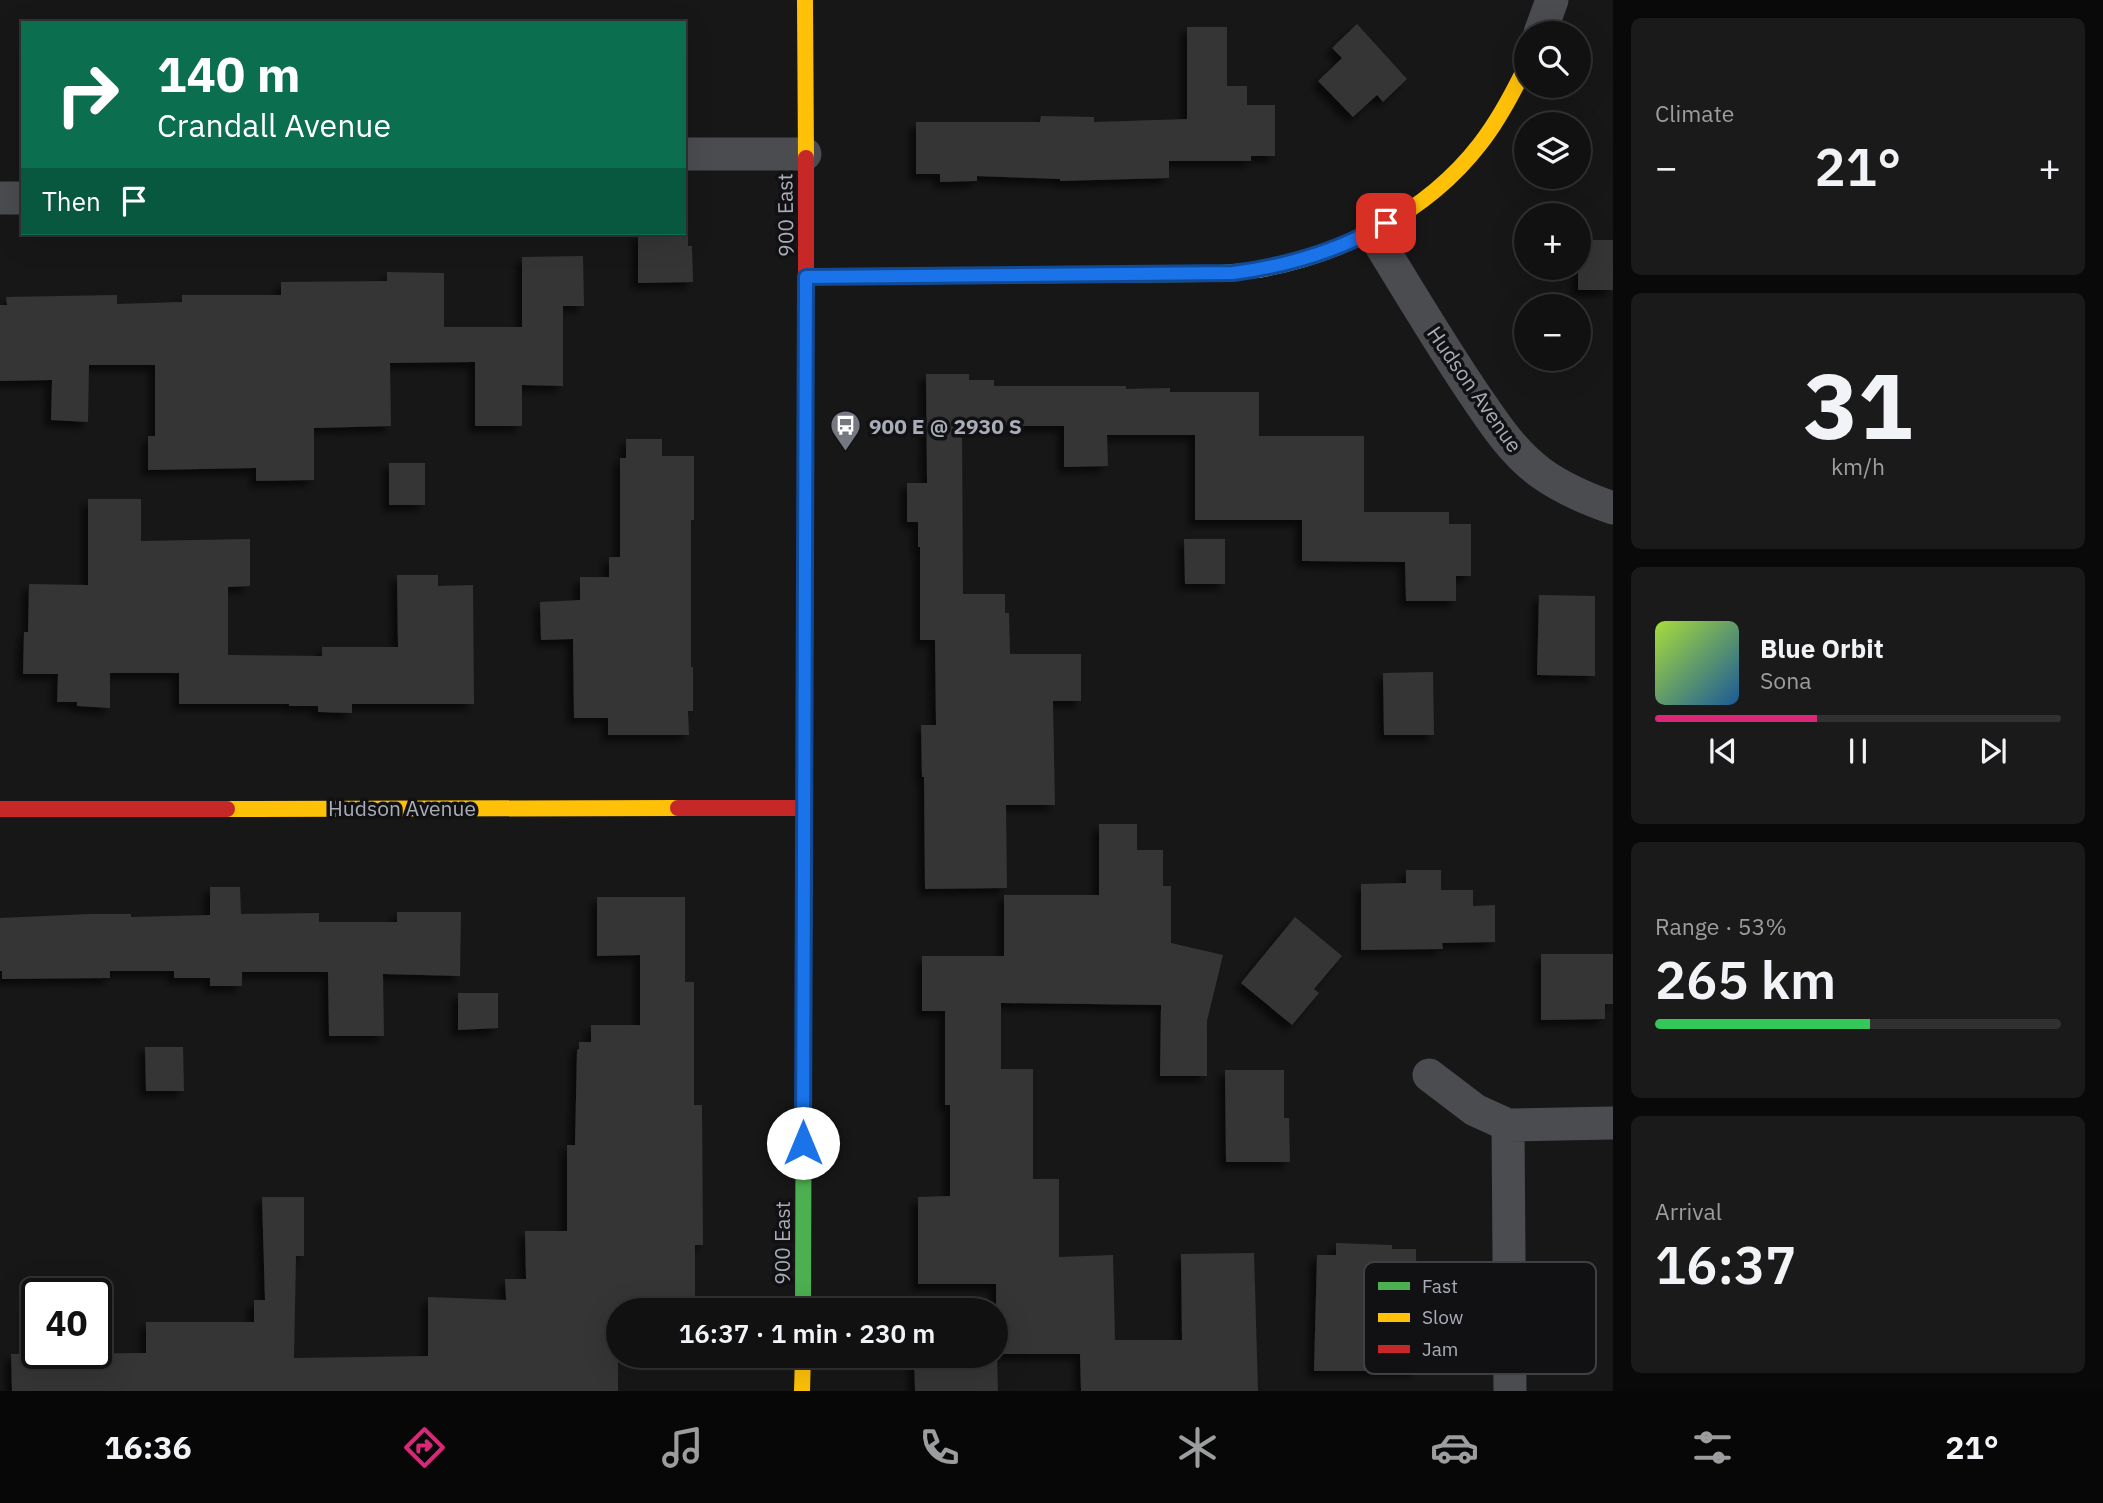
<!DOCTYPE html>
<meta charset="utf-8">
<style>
body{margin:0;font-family:"IBM Plex Sans",sans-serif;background:#1a1a1a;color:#f1f3f6;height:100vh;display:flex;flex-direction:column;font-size:26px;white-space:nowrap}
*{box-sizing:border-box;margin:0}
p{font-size:23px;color:#9c9d9f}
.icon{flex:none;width:38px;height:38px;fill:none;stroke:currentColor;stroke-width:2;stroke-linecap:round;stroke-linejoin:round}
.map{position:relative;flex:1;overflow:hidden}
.drawer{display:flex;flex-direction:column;gap:18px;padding:18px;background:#090909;width:490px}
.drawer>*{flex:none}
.hud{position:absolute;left:21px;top:21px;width:665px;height:214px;border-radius:0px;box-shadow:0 7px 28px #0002,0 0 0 2px #303131;background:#0b6e4f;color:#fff;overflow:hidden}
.fabs{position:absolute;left:1514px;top:21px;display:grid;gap:14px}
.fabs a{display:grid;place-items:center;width:77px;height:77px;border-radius:50%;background:#111;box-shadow:0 7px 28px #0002,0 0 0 2px #303131;font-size:35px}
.speed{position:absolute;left:21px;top:1278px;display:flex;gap:14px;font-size:35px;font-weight:700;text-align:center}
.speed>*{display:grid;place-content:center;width:91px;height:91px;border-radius:50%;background:#111;box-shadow:0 7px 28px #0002,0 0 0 2px #303131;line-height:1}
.speed .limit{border:4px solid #111;border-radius:10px;background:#fff;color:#111}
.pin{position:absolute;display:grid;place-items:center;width:60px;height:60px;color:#fff;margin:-30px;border-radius:14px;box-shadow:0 4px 10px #0006}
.me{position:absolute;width:77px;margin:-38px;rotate:0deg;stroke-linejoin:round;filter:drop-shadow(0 0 5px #0008)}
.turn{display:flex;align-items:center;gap:24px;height:147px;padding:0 21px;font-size:32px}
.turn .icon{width:91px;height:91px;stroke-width:2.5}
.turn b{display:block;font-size:49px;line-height:60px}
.then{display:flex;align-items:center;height:66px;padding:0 21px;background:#0003;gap:14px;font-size:26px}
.big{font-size:52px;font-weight:600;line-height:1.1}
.drawer .widget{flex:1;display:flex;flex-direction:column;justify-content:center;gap:10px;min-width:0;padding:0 24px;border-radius:10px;background:#1a1a1a}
.drawer .dial{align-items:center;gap:0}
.dial b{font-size:91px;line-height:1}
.song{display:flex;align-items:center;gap:21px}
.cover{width:84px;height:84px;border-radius:10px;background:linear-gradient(135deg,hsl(80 70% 55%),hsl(210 70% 35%))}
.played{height:7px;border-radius:4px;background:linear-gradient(90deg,#db2777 40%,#303131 40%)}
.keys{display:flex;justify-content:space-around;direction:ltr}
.heat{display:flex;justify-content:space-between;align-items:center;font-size:38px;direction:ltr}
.charge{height:10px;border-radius:5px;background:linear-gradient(90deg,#34c759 53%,#303131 0)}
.trip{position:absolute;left:606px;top:1298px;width:402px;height:70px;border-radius:35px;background:#111;box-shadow:0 7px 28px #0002,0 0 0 2px #303131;font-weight:600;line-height:70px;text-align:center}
.tab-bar{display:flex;height:112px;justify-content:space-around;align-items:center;background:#070707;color:#9c9d9f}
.tab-bar .icon{width:49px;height:49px}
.tab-bar .active{color:#db2777}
.tab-bar b{font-size:32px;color:#f1f3f6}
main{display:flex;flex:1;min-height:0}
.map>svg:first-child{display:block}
.building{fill:#353536;filter:url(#shadow)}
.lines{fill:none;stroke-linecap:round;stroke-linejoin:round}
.street{stroke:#4b4c50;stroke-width:33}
.fast{stroke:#4caf50;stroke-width:16}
.slow{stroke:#ffc107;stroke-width:16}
.jam{stroke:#c62828;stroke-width:16}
.route-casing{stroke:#114b97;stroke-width:18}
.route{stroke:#1a73e8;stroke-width:12}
.labels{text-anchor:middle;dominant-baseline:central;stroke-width:7;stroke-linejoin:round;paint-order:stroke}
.street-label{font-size:21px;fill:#a8adb8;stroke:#111113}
.poi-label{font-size:21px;font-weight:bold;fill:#a8adb8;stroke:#111113;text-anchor:start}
.key{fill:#111113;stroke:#3e4045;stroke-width:2}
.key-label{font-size:19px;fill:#a8adb8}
</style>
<main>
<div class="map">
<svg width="1613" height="1391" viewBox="0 0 1613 1391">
<defs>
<filter id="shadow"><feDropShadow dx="-6" dy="6" stdDeviation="3.5" flood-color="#0009"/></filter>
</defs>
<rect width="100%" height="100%" fill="#171717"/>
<!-- building -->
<path class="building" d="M 1357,24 L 1407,79 L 1383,102 L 1377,95 L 1353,117 L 1318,81 L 1342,58 L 1332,48 Z
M 1187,27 L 1227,27 L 1227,86 L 1247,86 L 1247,105 L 1275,105 L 1275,156 L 1251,156 L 1251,161 L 1169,161 L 1169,178 L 1060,181 L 1060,179 L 977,176 L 977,181 L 940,182 L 940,174 L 916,174 L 916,122 L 1040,122 L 1041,116 L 1094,117 L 1094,122 L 1187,119 Z
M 638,233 L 688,233 L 688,246 L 692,246 L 693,282 L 638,283 Z
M 1578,240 L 1613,240 L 1613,290 L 1578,290 Z
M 583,256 L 584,306 L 563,306 L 563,386 L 522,385 L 522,426 L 475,426 L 475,362 L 390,363 L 391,426 L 314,428 L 314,480 L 256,481 L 256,468 L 148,470 L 148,436 L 155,436 L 155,365 L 89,365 L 88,422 L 51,420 L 52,380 L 0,381 L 0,305 L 7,305 L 6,297 L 117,295 L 117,304 L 182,302 L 182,295 L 281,295 L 281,282 L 387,281 L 387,272 L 444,273 L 444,327 L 522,327 L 522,257 Z
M 926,374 L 969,374 L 969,380 L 994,380 L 994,386 L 1126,386 L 1126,389 L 1170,388 L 1170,392 L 1259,392 L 1259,436 L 1364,436 L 1364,512 L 1449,512 L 1449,524 L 1471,524 L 1471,576 L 1456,576 L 1456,601 L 1406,601 L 1405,562 L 1302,561 L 1302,520 L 1195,520 L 1195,435 L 1107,435 L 1108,466 L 1064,467 L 1064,426 L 962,426 L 963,594 L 1005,594 L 1005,613 L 1009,613 L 1010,654 L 1081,654 L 1081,701 L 1053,701 L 1055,805 L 1006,805 L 1007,888 L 925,889 L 924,777 L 922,777 L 921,725 L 936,725 L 935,640 L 920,640 L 920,547 L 918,547 L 918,522 L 907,522 L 907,483 L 927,483 Z
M 626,439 L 662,439 L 662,456 L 694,456 L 694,520 L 691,520 L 691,667 L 693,667 L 693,711 L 688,711 L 689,735 L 608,735 L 608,718 L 574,718 L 573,639 L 541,640 L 540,602 L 580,600 L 580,577 L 609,577 L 609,557 L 620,557 L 620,458 L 626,458 Z
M 389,463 L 425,463 L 425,505 L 389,505 Z
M 88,499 L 141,499 L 141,541 L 250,539 L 250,586 L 228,587 L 228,655 L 322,656 L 322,647 L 398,647 L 397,575 L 438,575 L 438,586 L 473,585 L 474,704 L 352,704 L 352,713 L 318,712 L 318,706 L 289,706 L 289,704 L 179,704 L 179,673 L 110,673 L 110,708 L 77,706 L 77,702 L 57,702 L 58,674 L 23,674 L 24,632 L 28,632 L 29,584 L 88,585 Z
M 1184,539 L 1225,539 L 1225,584 L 1185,584 Z
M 1539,595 L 1595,596 L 1595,676 L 1537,675 Z
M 1433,672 L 1434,735 L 1384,735 L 1383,673 Z
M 1099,824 L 1137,824 L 1137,850 L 1163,850 L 1163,886 L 1171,886 L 1171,943 L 1223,955 L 1207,1021 L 1207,1076 L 1160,1076 L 1161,1005 L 1001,1003 L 1001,1069 L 1033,1069 L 1033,1179 L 1059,1179 L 1059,1257 L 1113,1255 L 1115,1340 L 1182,1340 L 1181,1254 L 1254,1253 L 1258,1391 L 1081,1391 L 1080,1354 L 996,1354 L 996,1284 L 918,1284 L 918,1197 L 950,1196 L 950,1105 L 945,1105 L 945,1011 L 922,1011 L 922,956 L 1004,956 L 1004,895 L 1099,895 Z
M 1406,870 L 1441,870 L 1441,890 L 1473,890 L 1473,906 L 1495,905 L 1495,942 L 1442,943 L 1443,949 L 1361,950 L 1361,884 L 1406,883 Z
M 210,887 L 240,887 L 241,914 L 319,913 L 319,922 L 397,922 L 397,912 L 461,912 L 460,976 L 383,974 L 384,1036 L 329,1036 L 328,972 L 242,972 L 242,986 L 210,986 L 210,978 L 174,978 L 174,971 L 110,971 L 110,978 L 2,979 L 2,971 L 0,971 L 0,918 L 90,914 L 131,914 L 131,917 L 210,915 Z
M 597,897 L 685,897 L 685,982 L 694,982 L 694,1105 L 702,1105 L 703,1245 L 695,1245 L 695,1311 L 618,1311 L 618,1391 L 12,1391 L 11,1354 L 146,1353 L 146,1322 L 254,1322 L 254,1300 L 265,1300 L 262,1197 L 304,1197 L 304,1256 L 296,1256 L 294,1358 L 428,1356 L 428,1297 L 506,1300 L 505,1279 L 526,1279 L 525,1231 L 567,1231 L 567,1145 L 575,1145 L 577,1050 L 579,1049 L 579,1042 L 591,1042 L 591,1025 L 640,1025 L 640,955 L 597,956 Z
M 1295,917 L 1342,956 L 1314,989 L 1319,993 L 1292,1025 L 1241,983 Z
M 1541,954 L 1613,954 L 1613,1004 L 1605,1004 L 1605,1019 L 1541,1020 Z
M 458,993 L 498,993 L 498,1028 L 458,1030 Z
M 145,1047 L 183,1047 L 184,1091 L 146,1091 Z
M 1225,1070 L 1284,1070 L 1284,1118 L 1289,1118 L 1290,1162 L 1226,1162 Z
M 1336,1243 L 1392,1245 L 1392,1249 L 1416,1249 L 1418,1371 L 1314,1371 L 1317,1255 L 1336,1255 Z
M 914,1356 L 997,1356 L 998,1391 L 915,1391 Z"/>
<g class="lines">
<!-- street -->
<path class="street" d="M 1540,33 L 1552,0
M 684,154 L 805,154
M 0,198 L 23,198
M 1372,231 C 1405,285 1437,339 1472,391 C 1492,420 1511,451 1541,473 C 1563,489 1587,499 1613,508
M 1429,1075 L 1475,1110 L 1508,1125 L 1613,1123
M 1508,1125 L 1510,1391"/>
<!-- fast -->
<path class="fast" d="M 806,277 L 1208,274 L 1258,270
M 803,1311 L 805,660"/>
<!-- slow -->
<path class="slow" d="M 805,0 L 806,158
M 1258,270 C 1342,255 1427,213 1480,144 C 1499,120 1513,93 1526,66
M 805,660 L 806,391
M 227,809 L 678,808
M 802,1391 L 803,1356"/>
<!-- jam -->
<path class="jam" d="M 806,158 L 806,391
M 678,808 L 804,808
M 0,809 L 227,809"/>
</g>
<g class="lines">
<defs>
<path id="route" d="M 803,1143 L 806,277 L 1233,273 C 1287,266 1339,251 1386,223"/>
</defs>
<!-- route casing -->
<use href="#route" class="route-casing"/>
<!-- route -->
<use href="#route" class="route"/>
</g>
<!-- icons -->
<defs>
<symbol id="bus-pin" viewBox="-11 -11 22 30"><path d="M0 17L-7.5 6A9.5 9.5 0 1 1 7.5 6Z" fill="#757880" stroke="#111113"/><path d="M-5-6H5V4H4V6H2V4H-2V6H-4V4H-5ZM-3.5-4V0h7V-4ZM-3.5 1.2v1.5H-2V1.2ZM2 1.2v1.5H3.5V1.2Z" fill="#fff"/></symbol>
</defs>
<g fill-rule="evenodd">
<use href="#bus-pin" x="828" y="408" width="35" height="47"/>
</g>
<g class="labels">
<!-- street labels -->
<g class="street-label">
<text transform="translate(785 215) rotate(-91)">900 East</text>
<text transform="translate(1475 389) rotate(55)">Hudson Avenue</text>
<text x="402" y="808">Hudson Avenue</text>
<text transform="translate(782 1243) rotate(-90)">900 East</text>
</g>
<!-- poi labels -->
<g class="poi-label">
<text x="869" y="426">900 E @ 2930 S</text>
</g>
</g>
<!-- legend -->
<rect x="1364" y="1262" width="232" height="112" rx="10" class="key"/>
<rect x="1378" y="1282" width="32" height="8" fill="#4caf50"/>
<rect x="1378" y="1313" width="32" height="9" fill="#ffc107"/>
<rect x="1378" y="1345" width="32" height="8" fill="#c62828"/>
<g class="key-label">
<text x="1422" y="1293">Fast</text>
<text x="1422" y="1324">Slow</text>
<text x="1422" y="1356">Jam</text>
</g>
</svg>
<div class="fabs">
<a><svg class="icon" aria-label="search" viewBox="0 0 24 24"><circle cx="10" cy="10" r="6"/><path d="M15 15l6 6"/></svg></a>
<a><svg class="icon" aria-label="layers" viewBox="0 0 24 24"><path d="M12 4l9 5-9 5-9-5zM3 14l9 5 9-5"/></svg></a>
<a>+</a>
<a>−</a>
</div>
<div class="speed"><div class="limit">40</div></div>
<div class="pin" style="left:1386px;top:223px;background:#d93025"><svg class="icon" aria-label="arrive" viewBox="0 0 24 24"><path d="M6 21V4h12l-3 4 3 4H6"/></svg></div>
<svg class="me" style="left:803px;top:1143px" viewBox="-20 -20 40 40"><circle r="19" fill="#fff"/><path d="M0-13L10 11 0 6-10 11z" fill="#1a73e8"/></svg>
<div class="trip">16:37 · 1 min · 230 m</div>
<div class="hud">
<div class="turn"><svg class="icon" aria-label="right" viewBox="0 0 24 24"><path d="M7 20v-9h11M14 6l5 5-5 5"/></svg><div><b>140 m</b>Crandall Avenue</div></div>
<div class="then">Then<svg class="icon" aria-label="arrive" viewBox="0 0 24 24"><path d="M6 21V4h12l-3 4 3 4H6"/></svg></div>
</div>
</div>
<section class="drawer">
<div class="widget"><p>Climate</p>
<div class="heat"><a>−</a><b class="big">21°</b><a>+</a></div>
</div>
<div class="widget dial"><b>31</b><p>km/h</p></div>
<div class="widget">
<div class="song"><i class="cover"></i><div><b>Blue Orbit</b><p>Sona</p></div></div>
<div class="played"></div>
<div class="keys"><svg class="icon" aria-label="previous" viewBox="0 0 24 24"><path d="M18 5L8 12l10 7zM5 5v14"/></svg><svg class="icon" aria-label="pause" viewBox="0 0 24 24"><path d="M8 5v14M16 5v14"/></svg><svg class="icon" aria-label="next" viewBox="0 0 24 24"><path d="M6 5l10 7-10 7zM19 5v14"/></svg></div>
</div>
<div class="widget"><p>Range · 53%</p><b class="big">265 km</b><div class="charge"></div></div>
<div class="widget"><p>Arrival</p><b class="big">16:37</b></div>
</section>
</main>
<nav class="tab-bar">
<b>16:36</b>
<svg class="icon active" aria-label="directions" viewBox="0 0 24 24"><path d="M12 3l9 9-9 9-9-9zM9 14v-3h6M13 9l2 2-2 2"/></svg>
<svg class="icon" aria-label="music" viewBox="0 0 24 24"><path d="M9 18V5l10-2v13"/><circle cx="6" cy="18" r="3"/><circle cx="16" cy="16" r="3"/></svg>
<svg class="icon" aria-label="phone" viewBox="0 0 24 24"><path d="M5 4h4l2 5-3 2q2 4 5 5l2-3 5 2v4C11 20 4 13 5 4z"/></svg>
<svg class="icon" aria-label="climate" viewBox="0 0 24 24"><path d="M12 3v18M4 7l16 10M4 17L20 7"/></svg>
<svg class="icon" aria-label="car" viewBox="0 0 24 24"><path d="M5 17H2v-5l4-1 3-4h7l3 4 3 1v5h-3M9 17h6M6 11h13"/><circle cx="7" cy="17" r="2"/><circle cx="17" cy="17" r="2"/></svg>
<svg class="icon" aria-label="filters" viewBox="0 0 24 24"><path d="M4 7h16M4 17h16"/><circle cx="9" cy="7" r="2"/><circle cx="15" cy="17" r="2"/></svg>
<b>21°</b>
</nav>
